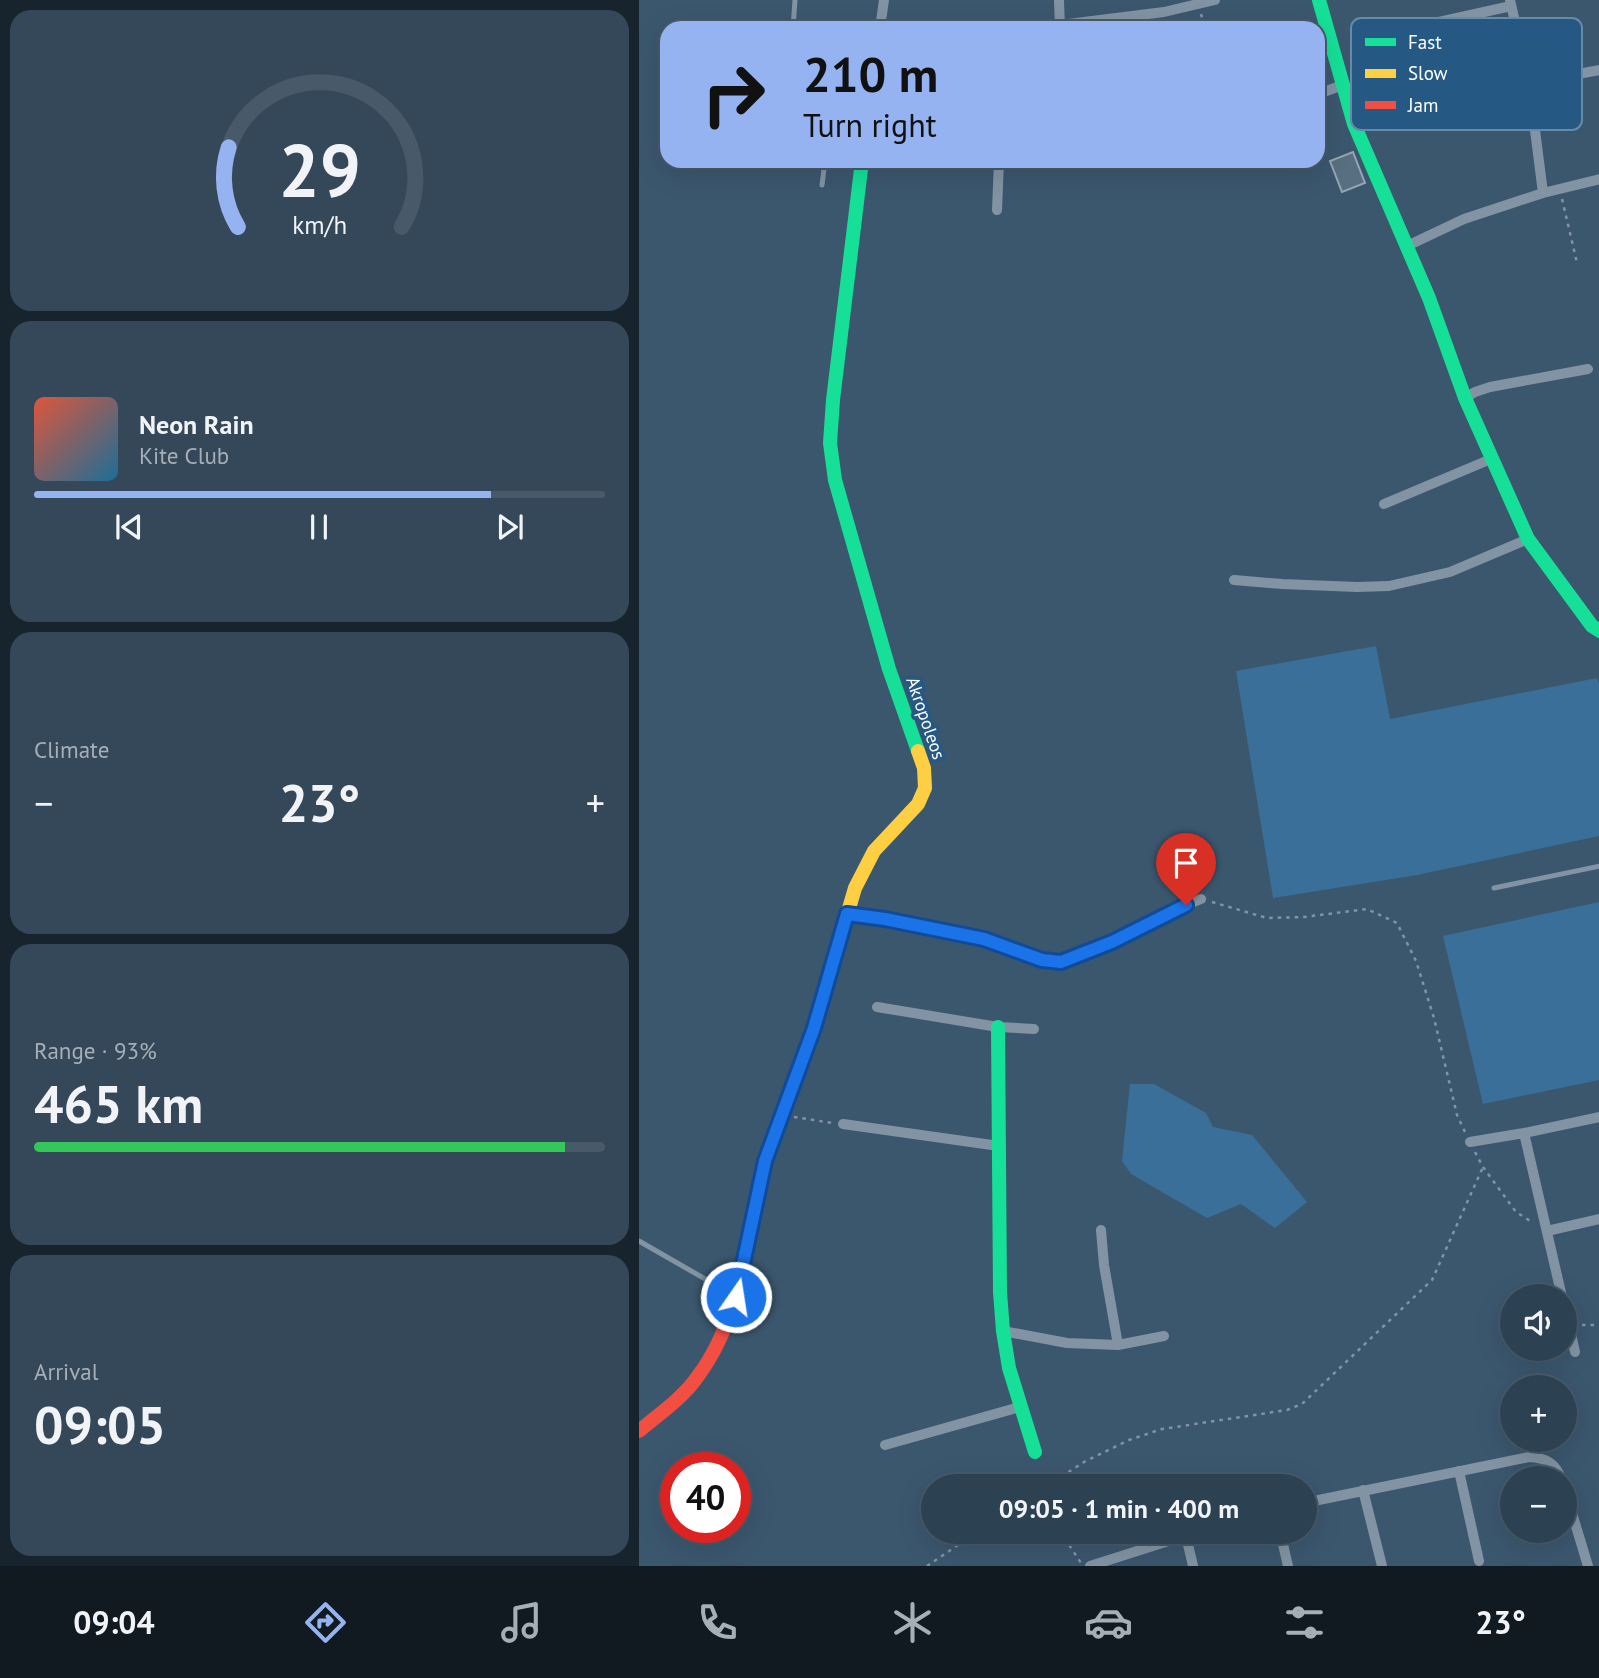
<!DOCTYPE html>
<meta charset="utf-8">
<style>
body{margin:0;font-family:"PT Sans",sans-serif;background:#344859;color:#f1f3f6;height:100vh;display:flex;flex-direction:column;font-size:26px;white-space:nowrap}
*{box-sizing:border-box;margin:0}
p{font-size:23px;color:#a6afb8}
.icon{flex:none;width:38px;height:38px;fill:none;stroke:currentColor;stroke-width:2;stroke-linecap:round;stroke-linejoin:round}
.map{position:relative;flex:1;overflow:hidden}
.drawer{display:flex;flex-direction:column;gap:10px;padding:10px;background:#18242d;width:639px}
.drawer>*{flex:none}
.guide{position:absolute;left:21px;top:21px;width:665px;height:147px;border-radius:21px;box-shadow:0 7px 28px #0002,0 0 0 2px #485a69;background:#95b2f1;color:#111;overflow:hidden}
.controls{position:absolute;left:861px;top:1284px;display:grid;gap:14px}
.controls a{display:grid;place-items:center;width:77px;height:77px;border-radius:50%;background:#2c4152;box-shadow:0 7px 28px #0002,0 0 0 2px #485a69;font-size:35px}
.speed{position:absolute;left:21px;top:1452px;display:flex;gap:14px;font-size:35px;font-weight:700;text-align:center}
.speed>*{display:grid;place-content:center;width:91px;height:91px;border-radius:50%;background:#2c4152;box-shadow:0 7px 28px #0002,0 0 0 2px #485a69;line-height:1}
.speed .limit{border:10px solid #d22;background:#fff;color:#111}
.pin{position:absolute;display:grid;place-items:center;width:60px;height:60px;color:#fff;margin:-72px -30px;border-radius:50% 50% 50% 0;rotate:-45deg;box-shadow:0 0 7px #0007}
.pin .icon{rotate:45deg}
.me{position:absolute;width:77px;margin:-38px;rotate:13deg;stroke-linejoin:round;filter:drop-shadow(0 0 5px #0008)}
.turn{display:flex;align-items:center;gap:24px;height:147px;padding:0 28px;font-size:32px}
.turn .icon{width:91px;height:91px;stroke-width:2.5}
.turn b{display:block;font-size:49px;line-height:60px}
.big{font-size:52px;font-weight:700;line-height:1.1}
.drawer .tile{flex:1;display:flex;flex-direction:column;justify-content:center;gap:10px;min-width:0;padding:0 24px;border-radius:21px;background:#344859}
.drawer .dial{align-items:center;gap:0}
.dial svg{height:182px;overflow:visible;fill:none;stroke:#485a69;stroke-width:7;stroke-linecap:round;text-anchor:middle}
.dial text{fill:#f1f3f6;stroke:none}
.song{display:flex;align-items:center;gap:21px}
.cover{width:84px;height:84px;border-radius:10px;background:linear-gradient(135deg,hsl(10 70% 55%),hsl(200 70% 35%))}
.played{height:7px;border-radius:4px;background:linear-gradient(90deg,#95b2f1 80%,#485a69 80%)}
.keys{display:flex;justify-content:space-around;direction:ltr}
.heat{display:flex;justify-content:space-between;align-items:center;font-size:38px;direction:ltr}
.charge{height:10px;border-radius:5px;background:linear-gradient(90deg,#34c759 93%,#485a69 0)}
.trip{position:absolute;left:282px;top:1474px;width:396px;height:70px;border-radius:35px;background:#2c4152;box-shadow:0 7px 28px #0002,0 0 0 2px #485a69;font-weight:700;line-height:70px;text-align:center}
.dock{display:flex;height:112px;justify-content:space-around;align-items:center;background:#121a21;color:#a6afb8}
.dock .icon{width:49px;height:49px}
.dock .current{color:#95b2f1}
.dock b{font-size:32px;color:#f1f3f6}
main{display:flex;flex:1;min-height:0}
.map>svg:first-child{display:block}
.green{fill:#3a6f99}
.building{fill:#586f81;stroke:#95a5b2;stroke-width:2}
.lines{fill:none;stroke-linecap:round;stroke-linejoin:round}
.path{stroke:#8294a4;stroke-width:2.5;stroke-dasharray:3.5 5;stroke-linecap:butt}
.lane{stroke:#8294a4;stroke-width:5}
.street{stroke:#8294a4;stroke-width:10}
.fast{stroke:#16e098;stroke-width:14}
.slow{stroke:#ffcf43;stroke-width:14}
.jam{stroke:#f24e42;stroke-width:14}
.route-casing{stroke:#114b97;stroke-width:18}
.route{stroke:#1a73e8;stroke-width:12}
.labels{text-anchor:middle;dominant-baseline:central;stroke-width:7;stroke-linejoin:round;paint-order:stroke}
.street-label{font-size:18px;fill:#fff;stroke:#255984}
.key{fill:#255984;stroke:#668ba9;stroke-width:2}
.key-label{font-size:19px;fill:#fff}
</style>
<main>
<section class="drawer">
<div class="tile dial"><svg viewBox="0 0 100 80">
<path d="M14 69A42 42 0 1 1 86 69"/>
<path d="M14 69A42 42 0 0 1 10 34" stroke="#95b2f1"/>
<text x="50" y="56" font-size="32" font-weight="700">29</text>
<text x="50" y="72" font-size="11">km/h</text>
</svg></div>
<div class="tile">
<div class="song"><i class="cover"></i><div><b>Neon Rain</b><p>Kite Club</p></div></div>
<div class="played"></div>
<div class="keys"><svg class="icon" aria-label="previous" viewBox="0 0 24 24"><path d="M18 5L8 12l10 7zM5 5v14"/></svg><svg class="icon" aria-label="pause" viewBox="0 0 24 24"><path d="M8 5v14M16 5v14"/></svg><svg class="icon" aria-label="next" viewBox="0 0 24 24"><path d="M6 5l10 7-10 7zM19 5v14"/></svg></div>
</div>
<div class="tile"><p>Climate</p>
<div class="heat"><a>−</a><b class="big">23°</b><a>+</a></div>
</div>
<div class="tile"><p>Range · 93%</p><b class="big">465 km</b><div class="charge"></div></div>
<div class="tile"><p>Arrival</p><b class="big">09:05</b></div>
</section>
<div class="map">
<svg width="961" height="1566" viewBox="0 0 961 1566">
<rect width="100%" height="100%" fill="#3b576e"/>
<!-- green -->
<path class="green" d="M 737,646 L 751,719 L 958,678 L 961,687 L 960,836 L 778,875 L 634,898 L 597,671 Z
M 960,902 L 960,1080 L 844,1104 L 804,936 Z
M 491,1084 L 515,1084 L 567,1113 L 574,1127 L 613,1135 L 668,1202 L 636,1228 L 602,1204 L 568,1218 L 492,1174 L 483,1161 Z"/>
<!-- building -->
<path class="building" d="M 714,152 L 726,183 L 703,192 L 691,161 Z"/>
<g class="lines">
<!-- path -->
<path class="path" d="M 562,14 L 566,28
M 923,199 L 938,263
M 573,902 L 628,918 L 665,917 L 728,909 L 758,923 L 777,961 L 795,1018 L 818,1115 L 827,1134
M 155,1117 L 194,1123
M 836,1152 L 844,1167 L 877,1212 L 893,1222
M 943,1325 L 961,1325
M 408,1486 L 445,1462 L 490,1440 L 523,1429 L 648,1410 L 663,1404 L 793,1280 L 844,1167
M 421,1531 L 442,1563
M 288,1566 L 340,1531"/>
<!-- lane -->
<path class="lane" d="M 154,28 L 156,0
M 183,185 L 186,161
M 855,888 L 961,866
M 0,1241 L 94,1295"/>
<!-- street -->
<path class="street" d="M 420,0 L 421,28
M 871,0 L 890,83 L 904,193
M 791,24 L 872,6
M 421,25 L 525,12 L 576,0
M 241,28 L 245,0
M 890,83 L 961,70
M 679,94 L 704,85
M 358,210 L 360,161
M 768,246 L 825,219 L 904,193 L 961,179
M 826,398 L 836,392 L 851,387 L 949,369
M 745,504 L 852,459
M 595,580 L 643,584 L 718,587 L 750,586 L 811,572 L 889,539
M 208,914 L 246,919 L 345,939 L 403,960 L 422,962 L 473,942 L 533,911 L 562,899
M 238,1007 L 359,1027 L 395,1029
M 204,1124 L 360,1146
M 885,1133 L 923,1297
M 831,1142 L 885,1133 L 961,1117
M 462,1230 L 465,1265 L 479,1345
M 908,1231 L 961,1219
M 926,1307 L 936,1352
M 364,1331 L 428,1343 L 479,1345 L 525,1336
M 246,1445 L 381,1407
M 820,1471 L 840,1561
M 724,1490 L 743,1566
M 926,1490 L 949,1566
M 665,1503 L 890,1457 C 907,1458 917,1463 922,1479
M 641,1531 L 649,1566
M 547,1536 L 554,1566
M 451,1566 L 561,1531"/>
<!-- fast -->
<path class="fast" d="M 680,0 L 715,124 L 790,298 L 826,398 L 889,539 L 953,626 L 961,631
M 223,161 L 194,400 L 191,443 L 196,480 L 250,669 L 279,751
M 359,1027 L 361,1292 L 364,1331 L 370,1368 L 396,1452"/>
<!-- slow -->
<path class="slow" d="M 144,1112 L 175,1028 L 216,888 L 235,851 L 279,804 L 286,788 L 285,768 L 279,751"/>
<!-- jam -->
<path class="jam" d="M 0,1431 C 20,1414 44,1398 59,1376 C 105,1314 107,1235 126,1162 C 130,1145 138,1128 144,1112"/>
</g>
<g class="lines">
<defs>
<path id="route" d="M 97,1297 L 126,1161 L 175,1028 L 208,914 L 246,919 L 345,939 L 403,960 L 422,962 L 473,942 L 547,905"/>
</defs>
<!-- route casing -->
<use href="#route" class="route-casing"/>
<!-- route -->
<use href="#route" class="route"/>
</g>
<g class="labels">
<!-- street labels -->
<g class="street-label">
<text transform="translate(287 718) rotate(71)">Akropoleos</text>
</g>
</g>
<!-- legend -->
<rect x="712" y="18" width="231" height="112" rx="10" class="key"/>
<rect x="726" y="38" width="31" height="8" fill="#16e098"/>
<rect x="726" y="69" width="31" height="9" fill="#ffcf43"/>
<rect x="726" y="101" width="31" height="8" fill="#f24e42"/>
<g class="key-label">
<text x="769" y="49">Fast</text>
<text x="769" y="80">Slow</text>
<text x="769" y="112">Jam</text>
</g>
</svg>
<div class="controls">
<a><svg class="icon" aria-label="sound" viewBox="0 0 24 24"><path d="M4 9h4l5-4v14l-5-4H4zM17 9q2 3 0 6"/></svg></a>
<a>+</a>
<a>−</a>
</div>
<div class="speed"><div class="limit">40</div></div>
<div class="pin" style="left:547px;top:905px;background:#d93025"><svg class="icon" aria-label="arrive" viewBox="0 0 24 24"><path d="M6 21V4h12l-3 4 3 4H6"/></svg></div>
<svg class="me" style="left:97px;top:1297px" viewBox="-20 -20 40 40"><circle r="17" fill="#1a73e8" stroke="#fff" stroke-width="3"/><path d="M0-11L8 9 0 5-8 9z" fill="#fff"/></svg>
<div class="trip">09:05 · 1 min · 400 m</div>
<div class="guide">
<div class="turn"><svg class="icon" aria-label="right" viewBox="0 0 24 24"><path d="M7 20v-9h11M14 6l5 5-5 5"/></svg><div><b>210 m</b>Turn right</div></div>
</div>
</div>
</main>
<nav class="dock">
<b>09:04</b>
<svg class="icon current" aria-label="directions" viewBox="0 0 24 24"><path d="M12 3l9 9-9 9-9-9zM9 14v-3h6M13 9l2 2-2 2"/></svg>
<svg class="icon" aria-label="music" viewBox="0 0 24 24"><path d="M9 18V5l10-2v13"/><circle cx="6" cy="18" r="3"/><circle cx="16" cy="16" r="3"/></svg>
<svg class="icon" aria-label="phone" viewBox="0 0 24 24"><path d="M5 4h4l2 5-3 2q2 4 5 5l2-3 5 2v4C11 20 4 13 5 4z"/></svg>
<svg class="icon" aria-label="climate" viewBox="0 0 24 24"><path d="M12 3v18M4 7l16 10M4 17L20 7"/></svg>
<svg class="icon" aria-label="car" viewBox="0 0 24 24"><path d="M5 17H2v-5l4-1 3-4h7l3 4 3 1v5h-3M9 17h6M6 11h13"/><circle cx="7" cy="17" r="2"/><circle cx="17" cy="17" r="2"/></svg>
<svg class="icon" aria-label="filters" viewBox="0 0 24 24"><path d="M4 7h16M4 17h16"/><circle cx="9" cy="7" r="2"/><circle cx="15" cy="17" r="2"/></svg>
<b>23°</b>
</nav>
